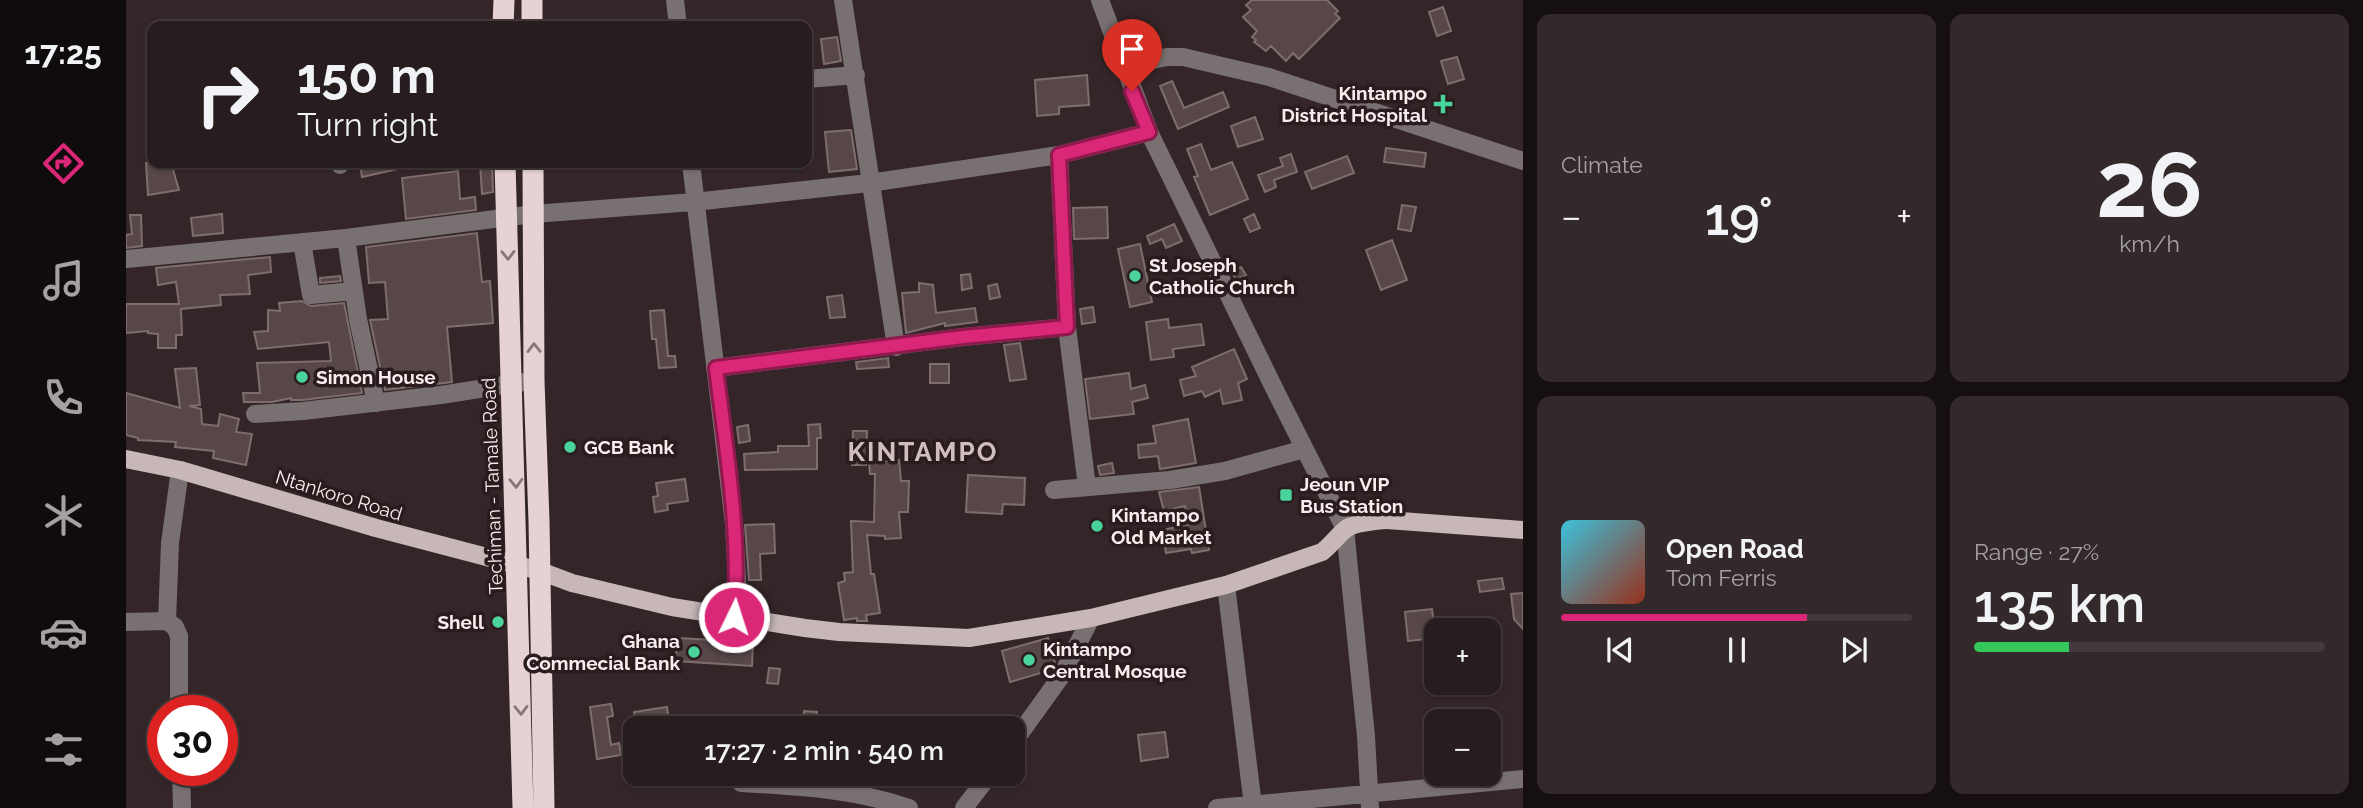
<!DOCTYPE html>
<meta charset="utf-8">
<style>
body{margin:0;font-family:Raleway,sans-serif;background:#33292b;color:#f1f3f6;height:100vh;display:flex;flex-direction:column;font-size:26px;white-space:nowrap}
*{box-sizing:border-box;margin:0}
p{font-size:23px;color:#a4a1a4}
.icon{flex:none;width:38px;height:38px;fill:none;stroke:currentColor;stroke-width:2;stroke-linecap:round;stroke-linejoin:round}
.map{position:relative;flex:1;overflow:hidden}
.panel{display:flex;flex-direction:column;gap:14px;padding:14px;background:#150f10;width:840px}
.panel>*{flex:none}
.top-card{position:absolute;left:21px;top:21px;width:665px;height:147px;border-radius:14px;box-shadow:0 2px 5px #0004,0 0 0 2px #433a3c;background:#271c1e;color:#f1f3f6;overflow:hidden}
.buttons{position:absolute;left:1298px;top:618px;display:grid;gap:14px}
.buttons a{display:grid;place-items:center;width:77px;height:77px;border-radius:14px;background:#271c1e;box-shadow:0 2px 5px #0004,0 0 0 2px #433a3c;font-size:35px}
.speed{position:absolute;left:21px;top:695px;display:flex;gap:14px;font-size:35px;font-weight:700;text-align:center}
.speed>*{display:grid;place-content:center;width:91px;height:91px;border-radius:50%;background:#271c1e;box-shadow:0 2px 5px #0004,0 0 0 2px #433a3c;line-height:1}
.speed .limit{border:10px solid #d22;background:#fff;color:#111}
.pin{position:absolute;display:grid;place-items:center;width:60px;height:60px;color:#fff;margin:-72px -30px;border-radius:50% 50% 50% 0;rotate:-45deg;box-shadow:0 0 7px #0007}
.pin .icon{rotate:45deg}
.me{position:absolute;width:77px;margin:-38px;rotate:4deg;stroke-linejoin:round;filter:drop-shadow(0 0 5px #0008)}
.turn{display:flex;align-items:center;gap:24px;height:147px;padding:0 35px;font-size:32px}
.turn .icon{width:91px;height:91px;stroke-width:2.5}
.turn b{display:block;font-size:49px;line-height:60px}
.big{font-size:52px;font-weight:600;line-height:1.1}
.panel .widget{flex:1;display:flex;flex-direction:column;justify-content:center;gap:10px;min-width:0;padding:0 24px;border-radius:14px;background:#33292b}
.panel .dial{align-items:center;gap:0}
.dial b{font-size:91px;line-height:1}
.song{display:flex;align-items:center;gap:21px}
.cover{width:84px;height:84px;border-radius:10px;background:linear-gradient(135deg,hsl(190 70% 55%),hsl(10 70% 35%))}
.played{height:7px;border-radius:4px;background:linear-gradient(90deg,#db2777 70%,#433a3c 70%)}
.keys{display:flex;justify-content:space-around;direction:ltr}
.heat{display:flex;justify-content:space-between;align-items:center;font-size:38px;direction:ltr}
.charge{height:10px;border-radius:5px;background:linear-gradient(90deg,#34c759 27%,#433a3c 0)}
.panel .tiles{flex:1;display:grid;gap:14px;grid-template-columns:repeat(2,1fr)}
.trip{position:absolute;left:497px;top:716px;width:402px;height:70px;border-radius:14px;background:#271c1e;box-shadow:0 2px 5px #0004,0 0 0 2px #433a3c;font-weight:600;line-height:70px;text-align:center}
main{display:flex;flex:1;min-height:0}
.tab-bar{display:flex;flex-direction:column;width:126px;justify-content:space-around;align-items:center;background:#100b0c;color:#a4a1a4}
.tab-bar .icon{width:49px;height:49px}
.tab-bar .on{color:#db2777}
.tab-bar b{font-size:32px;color:#f1f3f6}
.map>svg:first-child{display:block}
.building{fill:#574749;stroke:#7e6d6f;stroke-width:2}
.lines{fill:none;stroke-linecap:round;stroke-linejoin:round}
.minor{stroke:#787071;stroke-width:18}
.major{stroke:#c7b7b9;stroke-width:18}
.highway{stroke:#e6d2d5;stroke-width:21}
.oneway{stroke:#88777a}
.route-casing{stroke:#8e194d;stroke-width:18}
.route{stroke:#db2777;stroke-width:12}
.poi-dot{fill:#4ad49c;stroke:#2a1c1e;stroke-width:2.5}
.labels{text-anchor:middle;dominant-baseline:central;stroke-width:7;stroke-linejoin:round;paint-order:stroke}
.poi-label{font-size:19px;font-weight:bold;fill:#f7edee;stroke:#2a1c1e;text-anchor:start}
.street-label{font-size:19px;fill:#f7edee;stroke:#2a1c1e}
.district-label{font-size:26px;font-weight:bold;letter-spacing:2px;fill:#d0bdbf;stroke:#2a1c1e}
</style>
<main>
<nav class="tab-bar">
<b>17:25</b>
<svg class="icon on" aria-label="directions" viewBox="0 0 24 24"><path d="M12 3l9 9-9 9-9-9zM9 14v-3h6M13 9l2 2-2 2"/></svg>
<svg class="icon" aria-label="music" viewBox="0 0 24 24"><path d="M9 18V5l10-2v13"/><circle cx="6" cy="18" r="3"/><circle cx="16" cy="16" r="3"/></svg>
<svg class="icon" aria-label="phone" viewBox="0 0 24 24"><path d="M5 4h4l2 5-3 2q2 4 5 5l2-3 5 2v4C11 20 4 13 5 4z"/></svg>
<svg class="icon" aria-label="climate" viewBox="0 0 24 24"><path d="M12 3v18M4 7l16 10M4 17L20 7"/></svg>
<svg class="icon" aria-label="car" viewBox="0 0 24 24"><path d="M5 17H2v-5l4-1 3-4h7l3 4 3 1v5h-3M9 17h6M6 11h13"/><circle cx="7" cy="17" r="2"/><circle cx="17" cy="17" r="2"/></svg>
<svg class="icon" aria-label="filters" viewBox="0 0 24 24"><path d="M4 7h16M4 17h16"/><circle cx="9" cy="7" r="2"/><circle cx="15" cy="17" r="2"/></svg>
</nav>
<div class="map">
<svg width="1397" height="808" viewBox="0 0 1397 808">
<rect width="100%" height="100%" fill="#342628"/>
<!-- building -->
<path class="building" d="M 1126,0 L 1201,0 L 1212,11 L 1209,14 L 1214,18 L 1173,59 L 1167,53 L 1160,61 L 1145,46 L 1140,51 L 1128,42 L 1130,40 L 1126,37 L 1131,31 L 1117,17 L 1125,10 L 1120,5 Z
M 1317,7 L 1325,31 L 1311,36 L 1303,12 Z
M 711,37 L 715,61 L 698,64 L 695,39 Z
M 1331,57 L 1338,79 L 1322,84 L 1315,61 Z
M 961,75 L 963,105 L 933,107 L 933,114 L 911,116 L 909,80 Z
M 1046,81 L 1058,108 L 1097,92 L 1103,107 L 1052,129 L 1034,86 Z
M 1129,117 L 1137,139 L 1112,147 L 1105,126 Z
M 725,130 L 731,169 L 703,172 L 699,132 Z
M 1075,144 L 1085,170 L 1106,162 L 1122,199 L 1084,215 L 1068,177 L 1072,176 L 1061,149 Z
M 1260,148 L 1300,153 L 1298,167 L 1258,162 Z
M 1165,154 L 1171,172 L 1148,180 L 1150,187 L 1139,192 L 1132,175 L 1157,166 L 1154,158 Z
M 1221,156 L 1228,173 L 1186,189 L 1179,172 Z
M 20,163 L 45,163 L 53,190 L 22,195 Z
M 281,163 L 281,167 L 236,177 L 234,164 Z
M 366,163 L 367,192 L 356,194 L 354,164 Z
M 332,171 L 334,199 L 349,197 L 350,210 L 280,219 L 276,178 Z
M 1276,205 L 1290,207 L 1285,231 L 1272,229 Z
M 981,207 L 982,238 L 948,239 L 947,208 Z
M 96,214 L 97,233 L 67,236 L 65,218 Z
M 1128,214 L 1134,228 L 1124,232 L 1118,219 Z
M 4,215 L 15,215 L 16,246 L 0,248 L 0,235 L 6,234 Z
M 1048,224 L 1056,241 L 1040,248 L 1036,239 L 1024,244 L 1021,236 Z
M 351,233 L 356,282 L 364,281 L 367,323 L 321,327 L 326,382 L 259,390 L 244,320 L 262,319 L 259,282 L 243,283 L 240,247 Z
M 1266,240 L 1281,280 L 1255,290 L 1240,250 Z
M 1014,244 L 1026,302 L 1004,307 L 992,249 Z
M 144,257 L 145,272 L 122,275 L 124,294 L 94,295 L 95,305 L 55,309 L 56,335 L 50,335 L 50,348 L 32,348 L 32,334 L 22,333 L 22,331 L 0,333 L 0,304 L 53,304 L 50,282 L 32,285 L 30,268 Z
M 1115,267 L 1120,275 L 1110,280 L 1106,272 Z
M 844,274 L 846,288 L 836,290 L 835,275 Z
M 214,276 L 215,281 L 194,283 L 194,278 Z
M 793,283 L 807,285 L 810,313 L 849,308 L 851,322 L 819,326 L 819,323 L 780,333 L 776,293 L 793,292 Z
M 871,284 L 874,297 L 864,299 L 862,286 Z
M 716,295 L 719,317 L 704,318 L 701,297 Z
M 176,301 L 185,306 L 218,303 L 236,393 L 176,400 L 165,400 L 165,398 L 146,402 L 118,402 L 117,393 L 134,393 L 131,363 L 205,361 L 203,342 L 132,349 L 128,332 L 142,331 L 142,310 L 154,311 L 153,303 Z
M 967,307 L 969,322 L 956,324 L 954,309 Z
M 538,310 L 542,356 L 549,356 L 550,367 L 533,368 L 530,339 L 526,339 L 524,311 Z
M 1042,319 L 1043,328 L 1075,324 L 1078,345 L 1047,349 L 1048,357 L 1025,360 L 1020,322 Z
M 894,343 L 900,379 L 884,381 L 878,345 Z
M 1108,349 L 1121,379 L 1112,383 L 1116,400 L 1097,404 L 1094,390 L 1079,397 L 1076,391 L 1058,396 L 1054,380 L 1070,376 L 1066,367 Z
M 762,358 L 763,367 L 731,369 L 730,362 Z
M 804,364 L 823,364 L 823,383 L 804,383 Z
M 70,368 L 74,405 L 63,406 L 75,409 L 76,424 L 92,426 L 94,414 L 113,419 L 110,432 L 126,434 L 120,465 L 87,458 L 88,451 L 49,447 L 50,442 L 12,440 L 12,438 L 0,435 L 0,393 L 54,408 L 49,369 Z
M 1003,373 L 1005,389 L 1019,385 L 1022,398 L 1006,402 L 1008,414 L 964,419 L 959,379 Z
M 1062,419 L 1070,463 L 1034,469 L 1032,456 L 1013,458 L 1012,445 L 1030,443 L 1027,426 Z
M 694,424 L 695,438 L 691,438 L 691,469 L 619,470 L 618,454 L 652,452 L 652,446 L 683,446 L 682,425 Z
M 622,425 L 624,441 L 613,443 L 611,427 Z
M 727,431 L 741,431 L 740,465 L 726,465 Z
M 773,460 L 775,481 L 783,481 L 782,512 L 773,512 L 775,538 L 759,539 L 759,536 L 741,535 L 745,574 L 748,574 L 754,613 L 740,615 L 741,621 L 731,621 L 731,618 L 718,620 L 712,583 L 719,581 L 718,573 L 727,572 L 725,521 L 748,522 L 749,474 L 744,474 L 743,463 Z
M 986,463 L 988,473 L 974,475 L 972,466 Z
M 842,475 L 899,478 L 898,505 L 877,504 L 876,514 L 840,512 Z
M 559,479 L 562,501 L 541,504 L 542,510 L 529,512 L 527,497 L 532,496 L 530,483 Z
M 1073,487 L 1083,550 L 1066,553 L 1065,549 L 1040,553 L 1036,530 L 1061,525 L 1059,506 L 1038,511 L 1033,492 Z
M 648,524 L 649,553 L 634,554 L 635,580 L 623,580 L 619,525 Z
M 1376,578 L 1378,589 L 1354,592 L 1352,581 Z
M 1397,593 L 1397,629 L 1388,619 L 1385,594 Z
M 1306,609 L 1310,638 L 1282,641 L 1279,612 Z
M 551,638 L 627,642 L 626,666 L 550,661 Z
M 922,638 L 929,663 L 925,670 L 884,682 L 876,651 Z
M 643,668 L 654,669 L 652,684 L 641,683 Z
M 485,704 L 487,716 L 481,717 L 485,745 L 493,743 L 495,755 L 471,759 L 464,707 Z
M 541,707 L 544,728 L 510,728 L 508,712 Z
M 678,711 L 691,712 L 690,719 L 712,723 L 711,728 L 654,728 L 656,718 L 676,721 Z
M 1039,732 L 1042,757 L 1015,761 L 1012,735 Z"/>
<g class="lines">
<!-- minor -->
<path class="minor" d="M 549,0 L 552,26
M 717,0 L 770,347
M 974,0 L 1023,132 L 1151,394 L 1219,529 L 1240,736 L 1244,808
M 998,71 L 1022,61 L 1041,57 L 1057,57 L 1143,77 L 1397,161
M 681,79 L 730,75
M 933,155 L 941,327 L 961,487
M 213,163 L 214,165
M 565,163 L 608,524 L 611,581 L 608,617
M 220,238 L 232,319 L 250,403
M 176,242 L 185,295 L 228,291
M 0,259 L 220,238 L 407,214 L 568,202 L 743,183 L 933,155 L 1023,132
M 589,368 L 837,337 L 941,327
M 129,414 L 177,411 L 315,395 L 398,382
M 928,490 L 1044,480 L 1099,471 L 1178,449
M 1100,585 L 1127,806
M 41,621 L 44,543 L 54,470
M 0,622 L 41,621 L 49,627 L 53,636 L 53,710
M 887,743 L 936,675 L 965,618
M 55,770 L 56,808
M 615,783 C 672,786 728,789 783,808
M 838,808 L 864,774
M 1091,808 L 1397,779"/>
<!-- major -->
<path class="major" d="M 0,459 L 54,470 L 250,528 L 414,571 L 446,583 L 546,607 L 679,628 L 713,632 L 843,638 L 965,618 L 1100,585 L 1196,552 C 1204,546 1215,532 1221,528 C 1232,522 1248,521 1261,520 L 1397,530"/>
<!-- highway -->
<path class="highway" d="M 377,26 L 378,0
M 406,26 L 406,0
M 379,163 C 386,378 392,593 397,808
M 407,163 L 408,381 L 413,521 L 418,808"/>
</g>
<!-- one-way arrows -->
<defs><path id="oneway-chevron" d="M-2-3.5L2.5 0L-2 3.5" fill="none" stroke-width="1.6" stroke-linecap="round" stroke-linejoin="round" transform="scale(1.75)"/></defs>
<g class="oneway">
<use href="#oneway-chevron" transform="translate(382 255) rotate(89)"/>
<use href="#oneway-chevron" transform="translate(408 348) rotate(-91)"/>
<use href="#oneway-chevron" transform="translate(390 483) rotate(88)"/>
<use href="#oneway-chevron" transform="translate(395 710) rotate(89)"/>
</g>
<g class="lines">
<defs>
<path id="route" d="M 608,617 C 615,534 600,450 590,368 L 837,337 L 941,327 L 933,155 L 1023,132 L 1006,91"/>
</defs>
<!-- route casing -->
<use href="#route" class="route-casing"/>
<!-- route -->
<use href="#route" class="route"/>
</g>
<!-- markers -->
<g class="poi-dot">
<path d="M1313.5 93.5h7v7h7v7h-7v7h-7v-7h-7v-7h7z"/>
<circle cx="1009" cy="276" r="7"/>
<circle cx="176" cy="377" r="7"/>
<circle cx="444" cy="447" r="7"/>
<rect x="1153" y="488" width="14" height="14" rx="3.5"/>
<circle cx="971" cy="526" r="7"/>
<circle cx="372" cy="622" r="7"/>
<circle cx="568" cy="652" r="7"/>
<circle cx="903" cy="660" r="7"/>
</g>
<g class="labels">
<!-- poi labels -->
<g class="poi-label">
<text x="1301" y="93" text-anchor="end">Kintampo<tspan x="1301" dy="22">District Hospital</tspan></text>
<text x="1023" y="265">St Joseph<tspan x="1023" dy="22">Catholic Church</tspan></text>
<text x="190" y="377">Simon House</text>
<text x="458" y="447">GCB Bank</text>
<text x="1174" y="484">Jeoun VIP<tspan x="1174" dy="22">Bus Station</tspan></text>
<text x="985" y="515">Kintampo<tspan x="985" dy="22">Old Market</tspan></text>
<text x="358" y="622" text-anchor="end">Shell</text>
<text x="554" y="641" text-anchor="end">Ghana<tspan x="554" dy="22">Commecial Bank</tspan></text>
<text x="917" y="649">Kintampo<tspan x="917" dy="22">Central Mosque</tspan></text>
</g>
<!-- street labels -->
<g class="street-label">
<text transform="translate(366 486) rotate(-92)">Techiman - Tamale Road</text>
<text transform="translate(213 495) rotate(17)">Ntankoro Road</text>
</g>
<!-- district labels -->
<g class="district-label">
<text x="797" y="452">KINTAMPO</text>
</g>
</g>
</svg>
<div class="buttons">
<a>+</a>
<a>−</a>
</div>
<div class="speed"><div class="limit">30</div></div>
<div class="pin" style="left:1006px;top:91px;background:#d93025"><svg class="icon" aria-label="arrive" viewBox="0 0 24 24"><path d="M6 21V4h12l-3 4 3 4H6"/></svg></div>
<svg class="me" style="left:608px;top:617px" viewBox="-20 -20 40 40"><circle r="17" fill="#db2777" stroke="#fff" stroke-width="3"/><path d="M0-11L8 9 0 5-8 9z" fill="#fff"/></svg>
<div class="trip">17:27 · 2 min · 540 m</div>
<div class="top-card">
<div class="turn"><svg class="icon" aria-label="right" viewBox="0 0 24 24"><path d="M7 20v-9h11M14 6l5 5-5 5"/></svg><div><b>150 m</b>Turn right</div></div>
</div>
</div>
<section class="panel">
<div class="tiles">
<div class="widget"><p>Climate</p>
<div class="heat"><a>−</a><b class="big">19°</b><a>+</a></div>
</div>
<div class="widget dial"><b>26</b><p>km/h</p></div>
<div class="widget">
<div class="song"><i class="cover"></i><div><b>Open Road</b><p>Tom Ferris</p></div></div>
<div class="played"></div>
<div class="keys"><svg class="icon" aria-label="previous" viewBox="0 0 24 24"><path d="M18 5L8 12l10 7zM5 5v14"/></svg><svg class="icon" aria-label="pause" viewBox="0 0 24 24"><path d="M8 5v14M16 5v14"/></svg><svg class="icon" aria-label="next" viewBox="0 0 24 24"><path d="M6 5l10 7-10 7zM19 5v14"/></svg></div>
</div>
<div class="widget"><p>Range · 27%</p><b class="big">135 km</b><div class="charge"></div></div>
</div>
</section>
</main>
